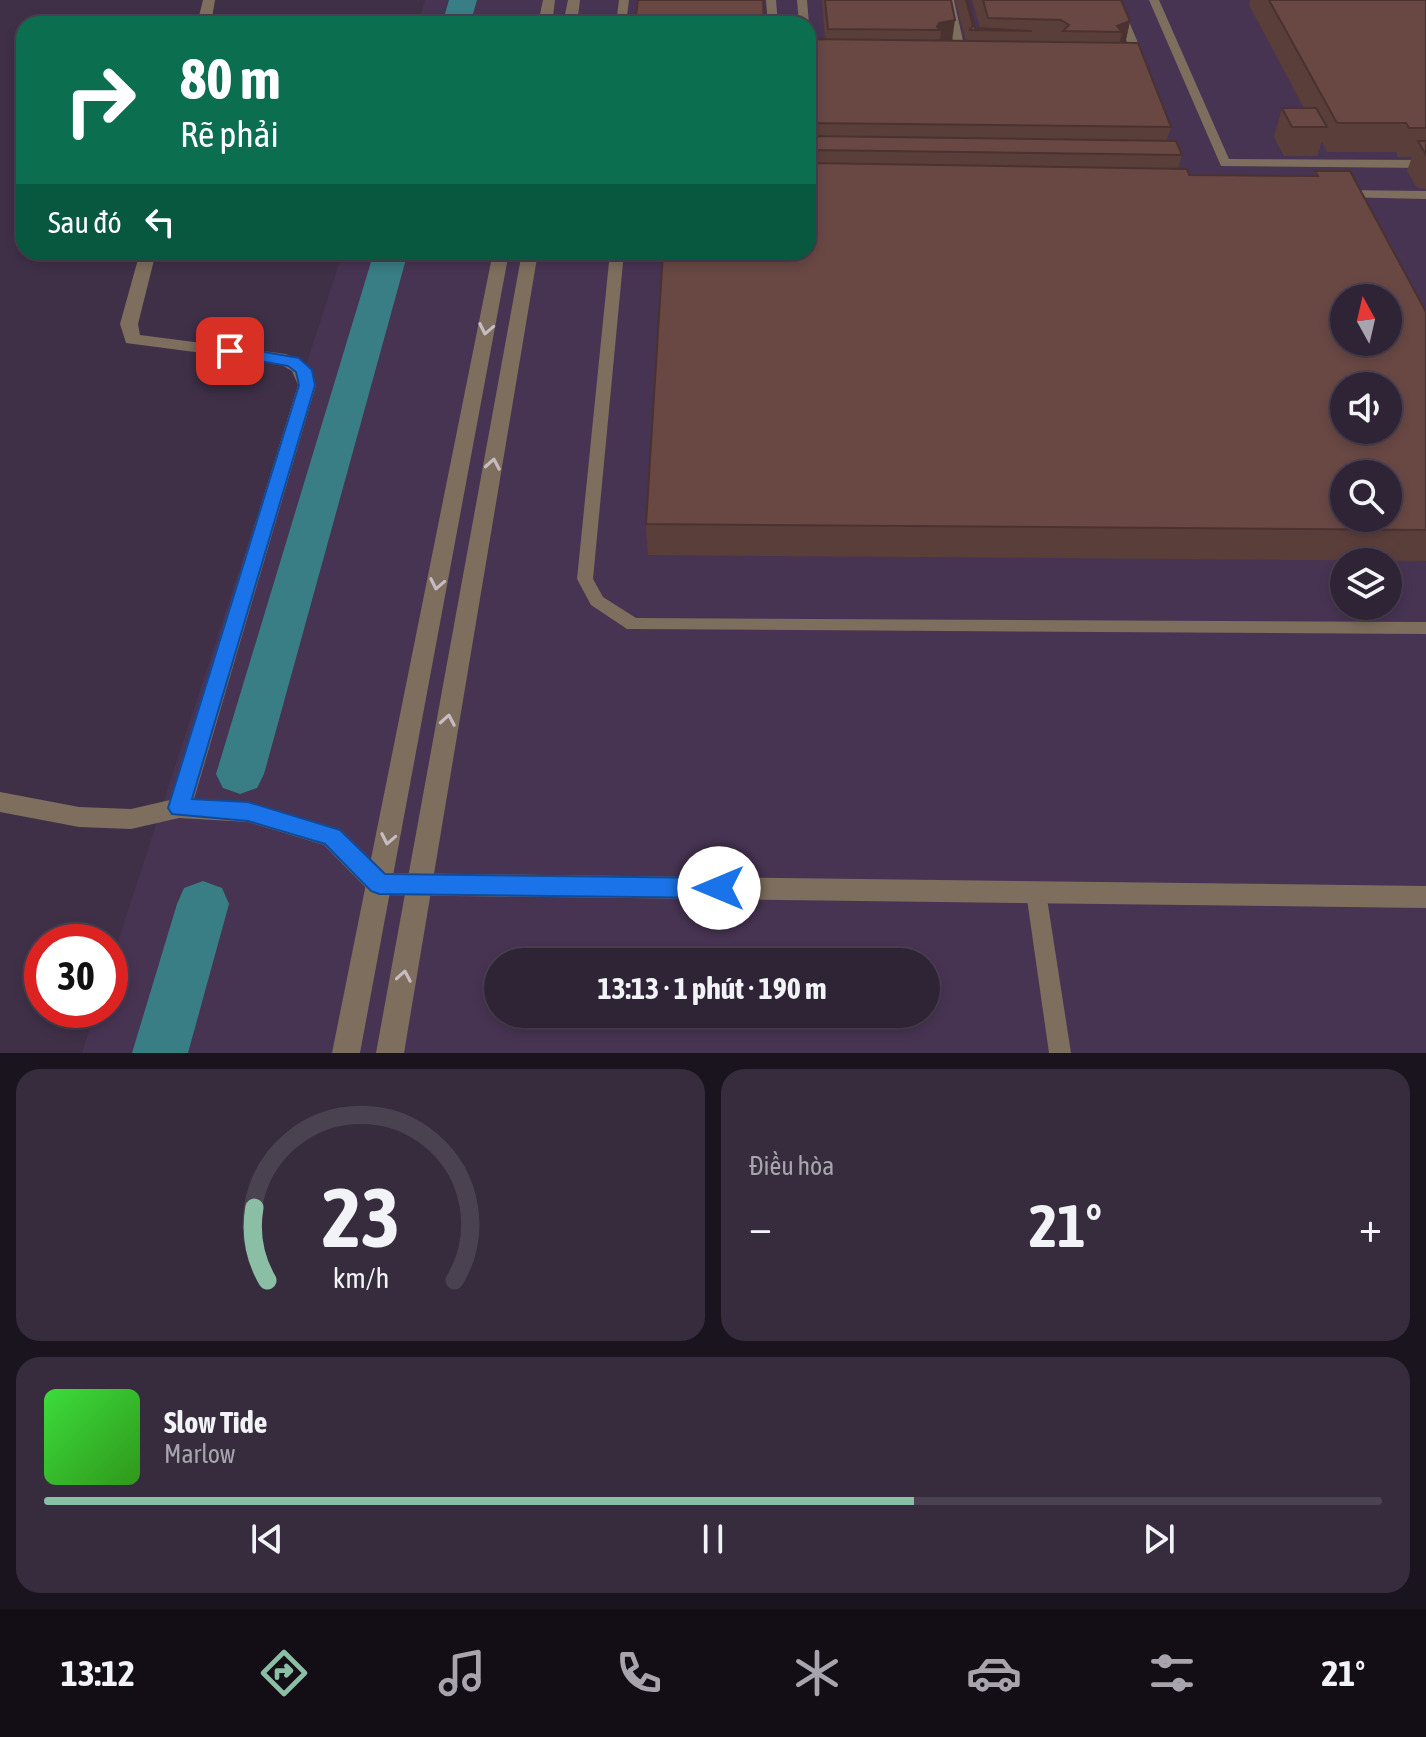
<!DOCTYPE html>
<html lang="vi">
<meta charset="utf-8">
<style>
body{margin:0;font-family:"Asap Condensed",sans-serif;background:#372c3e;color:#f1f3f6;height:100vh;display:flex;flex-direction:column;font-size:30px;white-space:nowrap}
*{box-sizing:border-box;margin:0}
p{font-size:26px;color:#a7a4ad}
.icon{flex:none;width:44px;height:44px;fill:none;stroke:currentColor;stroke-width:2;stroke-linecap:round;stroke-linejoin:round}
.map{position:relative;height:1053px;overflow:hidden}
.side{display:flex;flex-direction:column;gap:16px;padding:16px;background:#1a141e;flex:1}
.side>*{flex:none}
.hud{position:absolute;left:16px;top:16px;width:800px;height:244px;border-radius:24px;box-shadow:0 4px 12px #0003,0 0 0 2px #4a4151;background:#0b6e4f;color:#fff;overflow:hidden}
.needle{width:52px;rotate:352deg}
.buttons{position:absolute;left:1330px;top:284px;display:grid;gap:16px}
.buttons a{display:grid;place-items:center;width:72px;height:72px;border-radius:50%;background:#2f2436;box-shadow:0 4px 12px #0003,0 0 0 2px #4a4151;font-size:40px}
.speed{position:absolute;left:24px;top:924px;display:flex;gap:16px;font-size:40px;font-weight:700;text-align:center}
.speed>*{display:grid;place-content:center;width:104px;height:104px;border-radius:50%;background:#2f2436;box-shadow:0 4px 12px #0003,0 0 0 2px #4a4151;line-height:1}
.speed .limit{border:12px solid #d22;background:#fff;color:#111}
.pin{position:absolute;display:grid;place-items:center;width:68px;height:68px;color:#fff;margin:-34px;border-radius:16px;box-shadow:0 4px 12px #0006}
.me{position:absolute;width:88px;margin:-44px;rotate:270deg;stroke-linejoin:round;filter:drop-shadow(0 0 6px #0008)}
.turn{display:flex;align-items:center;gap:28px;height:168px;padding:0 32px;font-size:36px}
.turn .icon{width:104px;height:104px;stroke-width:2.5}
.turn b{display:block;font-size:56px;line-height:68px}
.then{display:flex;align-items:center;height:76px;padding:0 32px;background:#0003;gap:16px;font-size:30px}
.big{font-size:60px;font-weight:700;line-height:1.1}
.side .tile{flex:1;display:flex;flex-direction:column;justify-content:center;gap:12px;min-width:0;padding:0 28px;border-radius:24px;background:#372c3e}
.side .dial{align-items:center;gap:0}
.dial svg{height:208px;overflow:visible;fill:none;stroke:#4a4151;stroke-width:7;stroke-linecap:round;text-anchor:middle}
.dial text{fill:#f1f3f6;stroke:none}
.song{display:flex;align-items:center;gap:24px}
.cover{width:96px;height:96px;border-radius:12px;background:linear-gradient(135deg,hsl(120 70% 55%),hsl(110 70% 35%))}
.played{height:8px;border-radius:4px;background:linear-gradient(90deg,#8abfa5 65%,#4a4151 65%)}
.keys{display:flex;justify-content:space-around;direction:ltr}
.heat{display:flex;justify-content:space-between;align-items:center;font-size:44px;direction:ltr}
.side .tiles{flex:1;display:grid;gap:16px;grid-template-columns:1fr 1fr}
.tile:last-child{grid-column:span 2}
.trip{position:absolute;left:484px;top:948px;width:456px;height:80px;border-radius:40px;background:#2f2436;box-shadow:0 4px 12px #0003,0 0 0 2px #4a4151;font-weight:700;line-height:80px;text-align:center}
.tab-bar{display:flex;height:128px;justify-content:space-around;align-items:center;background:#130e16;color:#a7a4ad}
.tab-bar .icon{width:56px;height:56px}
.tab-bar .active{color:#8abfa5}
.tab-bar b{font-size:36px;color:#f1f3f6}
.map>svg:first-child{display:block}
.built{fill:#473453;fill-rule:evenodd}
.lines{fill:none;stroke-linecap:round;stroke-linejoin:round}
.canal{fill:#397d85;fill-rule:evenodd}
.service{fill:#7e6e5e;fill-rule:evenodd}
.minor{fill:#7e6e5e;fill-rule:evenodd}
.tertiary{fill:#7e6e5e;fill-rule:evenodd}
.wall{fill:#5a3e3a}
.shaded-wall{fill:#4a3230}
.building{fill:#694844;stroke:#4a3230;stroke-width:2;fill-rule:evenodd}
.oneway{stroke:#c7bcc1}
.route{fill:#1a73e8;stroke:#114b97;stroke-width:2}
</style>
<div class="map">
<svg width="1426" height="1053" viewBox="0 0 1426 1053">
<rect width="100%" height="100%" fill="#3f3048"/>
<!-- built -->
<path class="built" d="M 425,0 L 1426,0 L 1426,1053 L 82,1053 L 96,1010 L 110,1010 L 110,966 L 343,252 L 808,252 L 808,24 L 418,24 ZM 1344,298 L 1388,298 L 1388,342 L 1344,342 ZM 1344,386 L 1388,386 L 1388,430 L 1344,430 ZM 1344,474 L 1388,474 L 1388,518 L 1344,518 ZM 1344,562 L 1388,562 L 1388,606 L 1344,606 ZM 498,962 L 926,962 L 926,1014 L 498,1014 Z"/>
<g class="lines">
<!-- canal -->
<path class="canal" d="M 449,0 L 477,0 L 470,24 L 442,24 Z
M 374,252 L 408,252 L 264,774 L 257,788 L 240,794 L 223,788 L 216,774 Z
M 203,881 L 222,888 L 229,904 L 188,1053 L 132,1053 L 177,904 L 184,888 Z"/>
<!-- service -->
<path class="service" d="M 619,0 L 629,0 L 626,24 L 616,24 Z
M 766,0 L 776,0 L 778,24 L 768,24 Z
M 797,0 L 807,0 L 809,24 L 808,26 L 799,24 Z
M 944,0 L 954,0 L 966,54 L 965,56 L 954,57 L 949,54 L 955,51 Z
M 1110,0 L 1120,0 L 1143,55 L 1142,57 L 1131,58 L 1126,55 L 1131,52 Z
M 1149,0 L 1159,0 L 1229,159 L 1426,160 L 1426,168 L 1221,166 Z
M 1342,190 L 1426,191 L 1426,199 L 1338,197 L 1338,191 Z
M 610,252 L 624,252 L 593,579 L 603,597 L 636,618 L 1426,622 L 1426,634 L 627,629 L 591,605 L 577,579 Z
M 1036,883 L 1043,886 L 1046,892 L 1071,1053 L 1049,1053 L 1026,892 L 1029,886 Z"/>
<!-- minor -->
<path class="minor" d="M 203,0 L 215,0 L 211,24 L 197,24 Z
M 140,252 L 156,252 L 138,324 L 140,335 L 286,354 L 305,363 L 316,385 L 194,799 L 248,802 L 341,830 L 385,873 L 1426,886 L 1426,908 L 379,895 L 370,892 L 324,845 L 248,822 L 179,818 L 131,829 L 79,827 L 0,812 L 0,792 L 79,807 L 131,809 L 170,800 L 298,385 L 292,371 L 278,363 L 126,343 L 120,324 Z"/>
<!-- tertiary -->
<path class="tertiary" d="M 543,0 L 555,0 L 552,24 L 538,24 Z
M 568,0 L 580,0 L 577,24 L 563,24 Z
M 493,252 L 509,252 L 360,1053 L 332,1053 Z
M 522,252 L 538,252 L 404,1053 L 376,1053 Z"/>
</g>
<!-- wall -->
<path class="wall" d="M 638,0 L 764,24 L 637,24 Z
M 822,0 L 951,0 L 952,41 L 966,41 L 955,0 L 968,0 L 975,28 L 980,28 L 972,0 L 1121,0 L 1130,21 L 1125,43 L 1171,127 L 1167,140 L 1182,155 L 1178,169 L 1189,175 L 1314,176 L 1315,171 L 1426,312 L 1426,561 L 648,555 L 646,524 L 808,39 L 825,40 Z
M 1250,0 L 1426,0 L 1426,189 L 1417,188 L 1407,171 L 1412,157 L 1398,157 L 1396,152 L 1327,152 L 1322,142 L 1317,156 L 1284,156 L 1274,137 L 1282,108 L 1304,108 L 1249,5 Z"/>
<!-- shaded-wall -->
<path class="shaded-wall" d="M 955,20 L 951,48 L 939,51 L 941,30 L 937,30 L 939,23 Z
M 1130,21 L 1124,49 L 1118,51 L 1122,32 L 1117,26 Z
M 810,123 L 808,152 L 810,150 L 808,180 L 808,124 Z"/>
<!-- building -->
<path class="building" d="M 638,0 L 763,0 L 764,24 L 669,24 L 669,16 L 636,15 Z
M 825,0 L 951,0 L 955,20 L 939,23 L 937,27 L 941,30 L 828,29 Z
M 966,0 L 968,0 L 975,28 L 1032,31 L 970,30 L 973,25 Z
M 983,0 L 1121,0 L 1130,21 L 1117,26 L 1122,32 L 1063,31 L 1069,25 L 1061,20 L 988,18 Z
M 1269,0 L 1426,0 L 1426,128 L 1409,128 L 1406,123 L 1337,123 Z
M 808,39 L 1138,43 L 1171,127 L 810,123 L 808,124 Z
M 1282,108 L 1316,108 L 1327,127 L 1292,127 Z
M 808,136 L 1176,141 L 1182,155 L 810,150 L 808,152 Z
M 1418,141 L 1426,141 L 1426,155 Z
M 808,163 L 1187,169 L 1189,175 L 1318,176 L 1315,171 L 1350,171 L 1426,312 L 1426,530 L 646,524 L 663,252 L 808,252 ZM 1344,298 L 1388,298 L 1388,342 L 1344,342 ZM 1344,386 L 1388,386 L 1388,430 L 1344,430 ZM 1344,474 L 1388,474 L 1388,518 L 1344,518 Z"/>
<!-- one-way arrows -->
<defs><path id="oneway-chevron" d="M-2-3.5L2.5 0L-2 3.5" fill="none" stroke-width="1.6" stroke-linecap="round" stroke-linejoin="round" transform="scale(2)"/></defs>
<g class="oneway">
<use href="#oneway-chevron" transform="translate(486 329) rotate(101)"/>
<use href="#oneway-chevron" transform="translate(493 464) rotate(-80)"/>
<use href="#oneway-chevron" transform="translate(437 584) rotate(101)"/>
<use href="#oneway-chevron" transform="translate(448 720) rotate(-80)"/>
<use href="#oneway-chevron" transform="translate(388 839) rotate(101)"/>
<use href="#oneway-chevron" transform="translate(404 976) rotate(-80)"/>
</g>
<!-- route -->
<path class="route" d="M 230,346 L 299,358 L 312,370 L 315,385 L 192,799 L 248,802 L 340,830 L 385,874 L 719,878 L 727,881 L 731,888 L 727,895 L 719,898 L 379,894 L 371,891 L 325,844 L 248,821 L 172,814 L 168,808 L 299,385 L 296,372 L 288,366 L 225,355 L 222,351 Z"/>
</svg>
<div class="buttons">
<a><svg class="needle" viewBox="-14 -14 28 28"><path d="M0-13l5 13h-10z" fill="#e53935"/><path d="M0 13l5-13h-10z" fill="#a7a4ad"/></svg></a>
<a><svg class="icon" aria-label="sound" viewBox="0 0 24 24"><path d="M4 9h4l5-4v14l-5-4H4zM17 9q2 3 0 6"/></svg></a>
<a><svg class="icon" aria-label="search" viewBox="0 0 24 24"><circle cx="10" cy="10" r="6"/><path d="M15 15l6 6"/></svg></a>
<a><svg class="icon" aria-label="layers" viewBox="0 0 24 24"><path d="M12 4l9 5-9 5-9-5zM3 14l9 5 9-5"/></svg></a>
</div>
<div class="speed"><div class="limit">30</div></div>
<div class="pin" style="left:230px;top:351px;background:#d93025"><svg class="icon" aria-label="arrive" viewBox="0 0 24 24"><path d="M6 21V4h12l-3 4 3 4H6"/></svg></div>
<svg class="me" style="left:719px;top:888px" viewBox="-20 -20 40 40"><circle r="19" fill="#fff"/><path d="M0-13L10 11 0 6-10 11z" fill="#1a73e8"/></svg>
<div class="trip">13:13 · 1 phút · 190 m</div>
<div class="hud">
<div class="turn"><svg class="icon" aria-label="right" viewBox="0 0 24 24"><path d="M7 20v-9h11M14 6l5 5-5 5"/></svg><div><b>80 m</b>Rẽ phải</div></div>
<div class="then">Sau đó<svg class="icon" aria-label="left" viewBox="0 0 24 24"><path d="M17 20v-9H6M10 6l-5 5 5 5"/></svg></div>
</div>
</div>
<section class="side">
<div class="tiles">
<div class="tile dial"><svg viewBox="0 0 100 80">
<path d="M14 69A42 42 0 1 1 86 69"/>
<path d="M14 69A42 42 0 0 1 9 41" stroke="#8abfa5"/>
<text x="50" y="56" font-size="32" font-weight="700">23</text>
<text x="50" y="72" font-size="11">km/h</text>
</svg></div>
<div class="tile"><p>Điều hòa</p>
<div class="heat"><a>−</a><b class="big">21°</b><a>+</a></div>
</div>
<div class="tile">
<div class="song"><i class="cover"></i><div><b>Slow Tide</b><p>Marlow</p></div></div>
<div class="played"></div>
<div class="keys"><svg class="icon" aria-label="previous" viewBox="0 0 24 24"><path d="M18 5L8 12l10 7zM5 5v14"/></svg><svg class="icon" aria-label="pause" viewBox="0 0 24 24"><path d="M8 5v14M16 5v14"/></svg><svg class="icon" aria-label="next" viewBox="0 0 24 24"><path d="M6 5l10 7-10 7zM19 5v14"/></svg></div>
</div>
</div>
</section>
<nav class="tab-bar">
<b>13:12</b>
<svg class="icon active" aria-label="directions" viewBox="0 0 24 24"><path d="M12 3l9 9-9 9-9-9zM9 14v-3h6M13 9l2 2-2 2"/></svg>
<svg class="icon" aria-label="music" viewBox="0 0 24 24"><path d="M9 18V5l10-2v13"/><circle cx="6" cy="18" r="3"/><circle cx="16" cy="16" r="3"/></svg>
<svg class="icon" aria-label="phone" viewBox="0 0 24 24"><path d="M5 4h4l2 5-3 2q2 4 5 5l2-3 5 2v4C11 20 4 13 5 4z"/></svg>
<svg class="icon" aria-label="climate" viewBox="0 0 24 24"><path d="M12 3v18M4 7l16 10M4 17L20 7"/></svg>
<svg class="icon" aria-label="car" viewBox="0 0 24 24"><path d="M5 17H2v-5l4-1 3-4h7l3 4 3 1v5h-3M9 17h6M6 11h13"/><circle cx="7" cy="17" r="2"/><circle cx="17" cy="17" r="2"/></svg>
<svg class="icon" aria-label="filters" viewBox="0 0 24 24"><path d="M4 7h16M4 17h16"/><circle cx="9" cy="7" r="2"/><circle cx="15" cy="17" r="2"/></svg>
<b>21°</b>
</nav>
